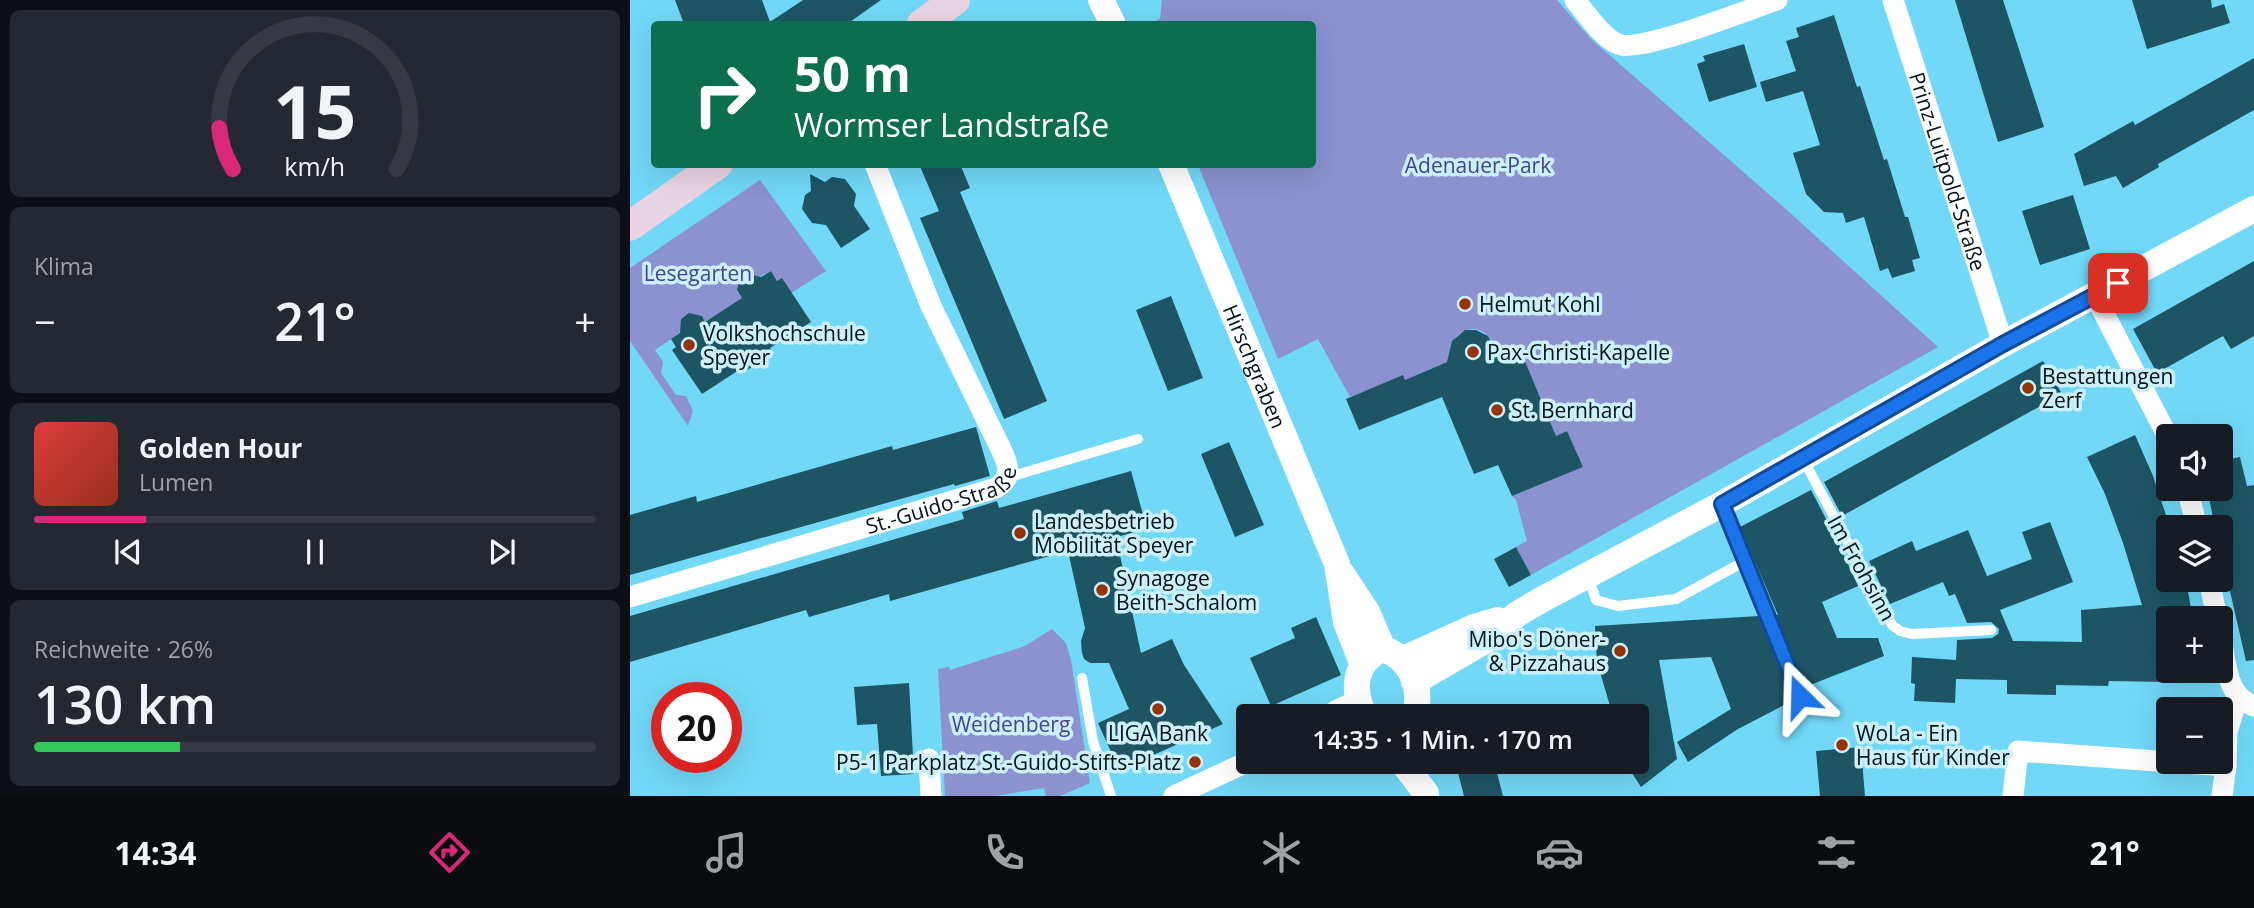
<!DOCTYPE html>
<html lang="de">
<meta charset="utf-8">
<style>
body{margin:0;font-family:"Open Sans",sans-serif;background:#242831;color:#f1f3f6;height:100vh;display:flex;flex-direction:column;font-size:26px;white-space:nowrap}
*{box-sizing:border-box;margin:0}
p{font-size:23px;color:#9ea1a6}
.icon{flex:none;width:38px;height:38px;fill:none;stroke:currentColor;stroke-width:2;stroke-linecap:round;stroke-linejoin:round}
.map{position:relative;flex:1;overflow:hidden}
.details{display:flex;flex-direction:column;gap:10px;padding:10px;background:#0d0f14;width:630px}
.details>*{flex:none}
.banner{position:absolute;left:21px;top:21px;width:665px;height:147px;border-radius:7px;box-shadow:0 7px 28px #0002;background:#0b6e4f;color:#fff;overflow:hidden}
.buttons{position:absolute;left:1526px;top:424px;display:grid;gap:14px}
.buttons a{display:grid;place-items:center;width:77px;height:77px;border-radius:7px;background:#171b24;box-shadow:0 7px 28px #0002;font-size:35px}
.speed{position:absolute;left:21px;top:682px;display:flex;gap:14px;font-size:35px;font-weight:700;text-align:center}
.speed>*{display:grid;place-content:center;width:91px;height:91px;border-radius:50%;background:#171b24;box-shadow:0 7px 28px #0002;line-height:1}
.speed .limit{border:10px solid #d22;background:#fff;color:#111}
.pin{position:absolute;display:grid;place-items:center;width:60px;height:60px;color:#fff;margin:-30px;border-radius:14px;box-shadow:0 4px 10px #0006}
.me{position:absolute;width:77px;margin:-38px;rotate:338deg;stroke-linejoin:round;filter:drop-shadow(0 0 5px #0008)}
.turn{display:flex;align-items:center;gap:24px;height:147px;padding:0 28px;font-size:32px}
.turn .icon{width:91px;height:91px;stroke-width:2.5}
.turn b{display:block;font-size:49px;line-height:60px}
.big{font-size:52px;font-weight:600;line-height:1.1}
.details .tile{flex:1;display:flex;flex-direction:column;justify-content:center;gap:10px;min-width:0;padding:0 24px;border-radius:10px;background:#242831}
.details .dial{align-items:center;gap:0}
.dial svg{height:182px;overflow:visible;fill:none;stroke:#363941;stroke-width:7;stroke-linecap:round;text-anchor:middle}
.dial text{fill:#f1f3f6;stroke:none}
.song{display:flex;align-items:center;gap:21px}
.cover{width:84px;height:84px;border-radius:10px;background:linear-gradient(135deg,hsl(0 70% 55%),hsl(10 70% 35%))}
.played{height:7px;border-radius:4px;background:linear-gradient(90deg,#db2777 20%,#363941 20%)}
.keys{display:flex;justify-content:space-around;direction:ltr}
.heat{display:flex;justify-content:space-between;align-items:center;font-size:38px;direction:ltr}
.charge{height:10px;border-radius:5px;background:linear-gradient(90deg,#34c759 26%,#363941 0)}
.trip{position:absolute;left:606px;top:704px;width:413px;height:70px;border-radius:7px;background:#171b24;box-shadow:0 7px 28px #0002;font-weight:600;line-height:70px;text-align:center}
.tabs{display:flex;height:112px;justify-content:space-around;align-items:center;background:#090b0e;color:#9ea1a6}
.tabs .icon{width:49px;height:49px}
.tabs .selected{color:#db2777}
.tabs b{font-size:32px;color:#f1f3f6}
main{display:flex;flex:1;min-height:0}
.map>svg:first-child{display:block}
.green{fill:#8c91cf}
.building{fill:#1e5565}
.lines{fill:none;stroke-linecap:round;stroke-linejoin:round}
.service{stroke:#fff;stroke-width:10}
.minor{stroke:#fff;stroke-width:21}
.tertiary{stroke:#fff;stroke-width:26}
.secondary{stroke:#ead3e2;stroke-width:30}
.route-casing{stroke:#114b97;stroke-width:18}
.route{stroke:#1a73e8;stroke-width:12}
.poi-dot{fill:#973202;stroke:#cbf0fc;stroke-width:2.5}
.labels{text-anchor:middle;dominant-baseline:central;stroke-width:7;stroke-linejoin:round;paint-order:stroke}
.park-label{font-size:21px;fill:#454495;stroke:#cbf0fc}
.street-label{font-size:21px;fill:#001218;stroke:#cbf0fc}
.poi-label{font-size:21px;fill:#001218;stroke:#cbf0fc;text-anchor:start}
</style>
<main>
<section class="details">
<div class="tile dial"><svg viewBox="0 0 100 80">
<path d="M14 69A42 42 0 1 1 86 69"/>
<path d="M14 69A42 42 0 0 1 8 51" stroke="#db2777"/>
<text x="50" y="56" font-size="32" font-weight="700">15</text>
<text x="50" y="72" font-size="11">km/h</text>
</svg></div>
<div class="tile"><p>Klima</p>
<div class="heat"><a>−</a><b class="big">21°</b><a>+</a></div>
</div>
<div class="tile">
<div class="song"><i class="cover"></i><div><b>Golden Hour</b><p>Lumen</p></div></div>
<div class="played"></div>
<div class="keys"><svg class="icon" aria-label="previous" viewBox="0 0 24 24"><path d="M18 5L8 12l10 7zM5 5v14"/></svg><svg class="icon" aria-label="pause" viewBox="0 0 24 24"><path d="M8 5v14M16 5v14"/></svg><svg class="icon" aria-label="next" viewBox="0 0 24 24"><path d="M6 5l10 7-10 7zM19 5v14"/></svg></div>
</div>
<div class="tile"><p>Reichweite · 26%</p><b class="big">130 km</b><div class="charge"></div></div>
</section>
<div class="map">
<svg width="1624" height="796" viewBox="0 0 1624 796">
<rect width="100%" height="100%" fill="#71d8f7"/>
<!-- green -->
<path class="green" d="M 532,0 L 927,0 L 960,38 L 1158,211 L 1308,347 L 901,575 L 886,547 L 897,541 L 886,500 L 882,496 L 952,467 L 937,431 L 926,436 L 890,349 L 869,358 C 866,351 863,343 859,337 C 841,317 815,338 821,360 L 775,380 L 773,376 L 720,397 L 688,339 L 648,359 L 568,165 L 682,164 L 682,24 L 517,24 L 530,19 Z
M 130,180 L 196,271 L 161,293 L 152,278 L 147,281 L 141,271 L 124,279 L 118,274 L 109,282 L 112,287 L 107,291 L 112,298 L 75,322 L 71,315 L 65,318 L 60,313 L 51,319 L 54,328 L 49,331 L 50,333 L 25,350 L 33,362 L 31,373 L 46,395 L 56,396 L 63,411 L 58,426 L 0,341 L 0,268 Z
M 422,629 L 436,643 L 441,660 L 460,783 L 430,796 L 416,796 L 414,788 L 365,796 L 315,796 L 308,669 L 319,667 L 320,670 L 395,646 Z"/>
<!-- building -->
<path class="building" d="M 45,0 L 132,0 L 140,22 L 173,0 L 251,0 L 217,24 L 54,24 Z
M 1325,0 L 1373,0 L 1414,127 L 1368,142 Z
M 1502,0 L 1581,0 L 1582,8 L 1594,4 L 1600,23 L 1517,49 Z
M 1204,15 L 1227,87 L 1230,86 L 1254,160 L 1257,159 L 1275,217 L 1278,217 L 1290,258 L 1282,260 L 1285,271 L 1262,278 L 1258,268 L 1250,271 L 1234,217 L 1216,223 L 1213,213 L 1194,212 L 1176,194 L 1163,153 L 1190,145 L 1173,91 L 1136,102 L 1130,82 L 1166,71 L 1156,41 L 1169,37 L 1166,28 Z
M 1114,44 L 1127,87 L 1079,102 L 1067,64 L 1075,61 L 1073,56 Z
M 1624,58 L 1624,110 L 1528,164 L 1529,167 L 1493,188 L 1486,176 L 1454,186 L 1444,154 L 1503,121 L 1505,125 Z
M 289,164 L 330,164 L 340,188 L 330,192 L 417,401 L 374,419 L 290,218 L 309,211 Z
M 180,174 L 195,182 L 202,177 L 215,179 L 226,194 L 224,206 L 240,229 L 211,248 L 196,225 L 182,223 L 172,209 L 175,195 L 181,191 Z
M 1443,195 L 1460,249 L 1410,265 L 1392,211 Z
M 1624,261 L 1624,336 L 1601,349 L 1593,336 L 1527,373 L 1503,329 Z
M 141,271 L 147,281 L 152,278 L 181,322 L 140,348 L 143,353 L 114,372 L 112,368 L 72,394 L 42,350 L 46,347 L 41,339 L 50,333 L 51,319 L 59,313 L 72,316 L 75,322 L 112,298 L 107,290 L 110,279 L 118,274 L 131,277 Z
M 541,296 L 573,378 L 538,391 L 506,310 Z
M 835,330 L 846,330 L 858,336 L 869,358 L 890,349 L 926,436 L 937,431 L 953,467 L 882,496 L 868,465 L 844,474 L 812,397 L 729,430 L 716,399 L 773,375 L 775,380 L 817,362 L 822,341 Z
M 1413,361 L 1432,394 L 1212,516 L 1194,482 Z
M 346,427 L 360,476 L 325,486 L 324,484 L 0,575 L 0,515 L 66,496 L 67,502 L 262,446 L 263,450 Z
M 1505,435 L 1523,476 L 1538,521 L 1538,583 L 1556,580 L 1562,614 L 1538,618 L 1538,682 L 1479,681 L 1478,686 L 1426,685 L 1426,695 L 1377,694 L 1377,680 L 1326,679 L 1325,703 L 1284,701 L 1285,684 L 1281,683 L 1282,657 L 1326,660 L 1327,640 L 1362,638 L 1368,634 L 1369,629 L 1361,622 L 1337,623 L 1325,594 L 1319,596 L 1313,582 L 1260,604 L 1239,561 L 1282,541 L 1286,551 L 1338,530 L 1357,576 L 1402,559 L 1392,532 L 1420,522 L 1443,582 L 1370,610 L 1383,641 L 1452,642 L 1451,610 L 1512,605 L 1493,543 L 1475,494 L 1457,457 Z
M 599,442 L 634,525 L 605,537 L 571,454 Z
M 1610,457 L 1617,486 L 1624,485 L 1624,660 L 1616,661 L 1591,552 L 1591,527 L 1585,527 L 1577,488 L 1591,488 L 1591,461 Z
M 501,471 L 517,529 L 486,537 L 511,653 L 542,639 L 554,665 L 593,724 L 503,764 L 499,757 L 486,763 L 468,723 L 499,709 L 479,663 L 460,663 L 454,659 L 452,653 L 451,641 L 455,628 L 438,551 L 260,601 L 259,594 L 179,617 L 176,610 L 0,662 L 0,616 L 334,519 L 332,512 L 367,501 L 369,508 Z
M 1181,490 L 1207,540 L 1228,586 L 1192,602 L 1207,638 L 1248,638 L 1254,656 L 1175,687 L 1146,615 L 1148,615 L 1110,527 Z
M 886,547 L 901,575 L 879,587 L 864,559 Z
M 1129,616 L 1160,693 L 1157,694 L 1160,702 L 1108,729 L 1058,762 L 1047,742 L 1101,709 L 1081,657 L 1029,660 L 1047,759 L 1011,787 L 994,761 L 1006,761 L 1006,716 L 983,716 L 967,662 L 965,626 Z
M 686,617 L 711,675 L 641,706 L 620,658 L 665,638 L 661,628 Z
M 279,683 L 284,774 L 251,776 L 247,724 L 227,725 L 224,687 Z
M 1231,747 L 1235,796 L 1190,796 L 1186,751 Z
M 825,761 L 864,761 L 873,796 L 834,796 Z"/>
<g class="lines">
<!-- service -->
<path class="service" d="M 1173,459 L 1262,625 L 1270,631 L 1282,634 L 1361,630
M 379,477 L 508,439
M 1092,504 L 1170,696
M 958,576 L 966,600 L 988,606 L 1046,599 L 1115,561
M 452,678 L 463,741 L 481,796"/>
<!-- minor -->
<g class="minor">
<path d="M 945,0 C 955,12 975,42 991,45 C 1018,50 1117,10 1147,0"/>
<path id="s1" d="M 1263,0 L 1373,344"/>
<path d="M 1465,296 L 1538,437"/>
<path d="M 1557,488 L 1567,527"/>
<path d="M 1579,579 L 1587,618"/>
<path id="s2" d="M 0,597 L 366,488 C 384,478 378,464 371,449 L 301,306 L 245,164"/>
<path d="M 1591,638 C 1596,662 1596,697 1624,706"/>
<path d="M 699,716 L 707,710 L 729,700"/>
<path d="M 299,759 L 301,796"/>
<path d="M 544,796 L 619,761"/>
<path d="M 1383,796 L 1388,751 L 1596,766"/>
<path d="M 1592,796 L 1596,766 L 1597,732 L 1608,696"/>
</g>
<!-- tertiary -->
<g class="tertiary">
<path d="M 471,0 L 483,24"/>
<path id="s3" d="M 541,164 L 707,564 L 716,622 L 732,663"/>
<path d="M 712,574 L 737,612 L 753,649"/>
<path d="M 773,659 L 844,627 L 868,620"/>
<path d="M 784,682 L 853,642 L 886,615 L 911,600 L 1092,504 L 1373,344 L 1624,209"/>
<path d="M 735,716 C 721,691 724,660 753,649 C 780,657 794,689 784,716"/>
<path d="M 771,761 L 796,793"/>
</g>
<!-- secondary -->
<path class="secondary" d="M 292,24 L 325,0
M 0,226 L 88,164"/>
</g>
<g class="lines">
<defs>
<path id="route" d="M 1170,696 L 1092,504 L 1373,344 L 1488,283"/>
</defs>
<!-- route casing -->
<use href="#route" class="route-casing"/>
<!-- route -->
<use href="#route" class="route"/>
</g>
<!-- markers -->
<g class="poi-dot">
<circle cx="835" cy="304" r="7"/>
<circle cx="59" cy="345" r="7"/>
<circle cx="843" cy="352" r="7"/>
<circle cx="1398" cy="388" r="7"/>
<circle cx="867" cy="410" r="7"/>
<circle cx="390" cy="533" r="7"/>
<circle cx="472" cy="590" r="7"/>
<circle cx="990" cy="651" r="7"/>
<circle cx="528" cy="709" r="7"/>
<circle cx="1212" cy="745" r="7"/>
<circle cx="565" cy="762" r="7"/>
</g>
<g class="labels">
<!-- park labels -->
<g class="park-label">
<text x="848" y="165">Adenauer-Park</text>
<text x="68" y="273">Lesegarten</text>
<text x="381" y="724">Weidenberg</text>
</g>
<!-- street labels -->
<g class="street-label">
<text stroke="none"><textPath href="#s1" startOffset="180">Prinz-Luitpold-Straße</textPath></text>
<text stroke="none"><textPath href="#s3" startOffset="219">Hirschgraben</textPath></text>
<text stroke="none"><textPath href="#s2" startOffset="327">St.-Guido-Straße</textPath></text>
<text transform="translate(1232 568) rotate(61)">Im Frohsinn</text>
</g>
<!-- poi labels -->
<g class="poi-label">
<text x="849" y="304">Helmut Kohl</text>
<text x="73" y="333">Volkshochschule<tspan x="73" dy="24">Speyer</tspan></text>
<text x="857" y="352">Pax-Christi-Kapelle</text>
<text x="1412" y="376">Bestattungen<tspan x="1412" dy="24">Zerf</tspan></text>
<text x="881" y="410">St. Bernhard</text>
<text x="404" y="521">Landesbetrieb<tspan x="404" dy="24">Mobilität Speyer</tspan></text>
<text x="486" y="578">Synagoge<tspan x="486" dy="24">Beith-Schalom</tspan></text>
<text x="976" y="639" text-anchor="end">Mibo's Döner-<tspan x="976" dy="24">&amp; Pizzahaus</tspan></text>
<text x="528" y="733" text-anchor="middle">LIGA Bank</text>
<text x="1226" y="733">WoLa - Ein<tspan x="1226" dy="24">Haus für Kinder</tspan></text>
<text x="551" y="762" text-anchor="end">P5-1 Parkplatz St.-Guido-Stifts-Platz</text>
</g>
</g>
</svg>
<div class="buttons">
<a><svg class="icon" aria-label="sound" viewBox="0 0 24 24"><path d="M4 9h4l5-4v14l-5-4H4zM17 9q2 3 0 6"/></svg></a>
<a><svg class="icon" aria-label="layers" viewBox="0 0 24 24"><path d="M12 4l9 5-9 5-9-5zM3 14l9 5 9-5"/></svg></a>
<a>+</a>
<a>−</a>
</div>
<div class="speed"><div class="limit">20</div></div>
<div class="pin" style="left:1488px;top:283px;background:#d93025"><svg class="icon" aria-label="arrive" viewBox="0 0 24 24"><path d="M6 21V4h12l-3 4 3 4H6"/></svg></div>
<svg class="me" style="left:1170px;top:696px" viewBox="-20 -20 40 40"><path d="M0-17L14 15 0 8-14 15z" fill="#1a73e8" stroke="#fff" stroke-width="4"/></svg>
<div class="trip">14:35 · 1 Min. · 170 m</div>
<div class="banner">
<div class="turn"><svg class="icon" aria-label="right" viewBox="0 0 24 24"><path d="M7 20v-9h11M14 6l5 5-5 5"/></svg><div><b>50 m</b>Wormser Landstraße</div></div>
</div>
</div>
</main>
<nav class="tabs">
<b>14:34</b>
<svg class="icon selected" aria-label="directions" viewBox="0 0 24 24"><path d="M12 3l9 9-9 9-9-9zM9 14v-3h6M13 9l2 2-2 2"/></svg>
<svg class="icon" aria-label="music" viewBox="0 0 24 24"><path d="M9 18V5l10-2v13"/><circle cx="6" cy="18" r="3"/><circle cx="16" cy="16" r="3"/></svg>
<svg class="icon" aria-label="phone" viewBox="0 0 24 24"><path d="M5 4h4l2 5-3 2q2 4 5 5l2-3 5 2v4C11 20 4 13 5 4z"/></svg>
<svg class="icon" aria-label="climate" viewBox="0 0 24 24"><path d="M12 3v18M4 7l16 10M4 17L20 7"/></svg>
<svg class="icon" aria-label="car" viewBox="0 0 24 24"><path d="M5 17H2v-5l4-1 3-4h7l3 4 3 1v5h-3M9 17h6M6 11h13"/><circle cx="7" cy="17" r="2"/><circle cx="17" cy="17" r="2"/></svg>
<svg class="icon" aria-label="filters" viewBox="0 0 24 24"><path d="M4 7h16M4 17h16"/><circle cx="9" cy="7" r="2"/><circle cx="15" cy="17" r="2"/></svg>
<b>21°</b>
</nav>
